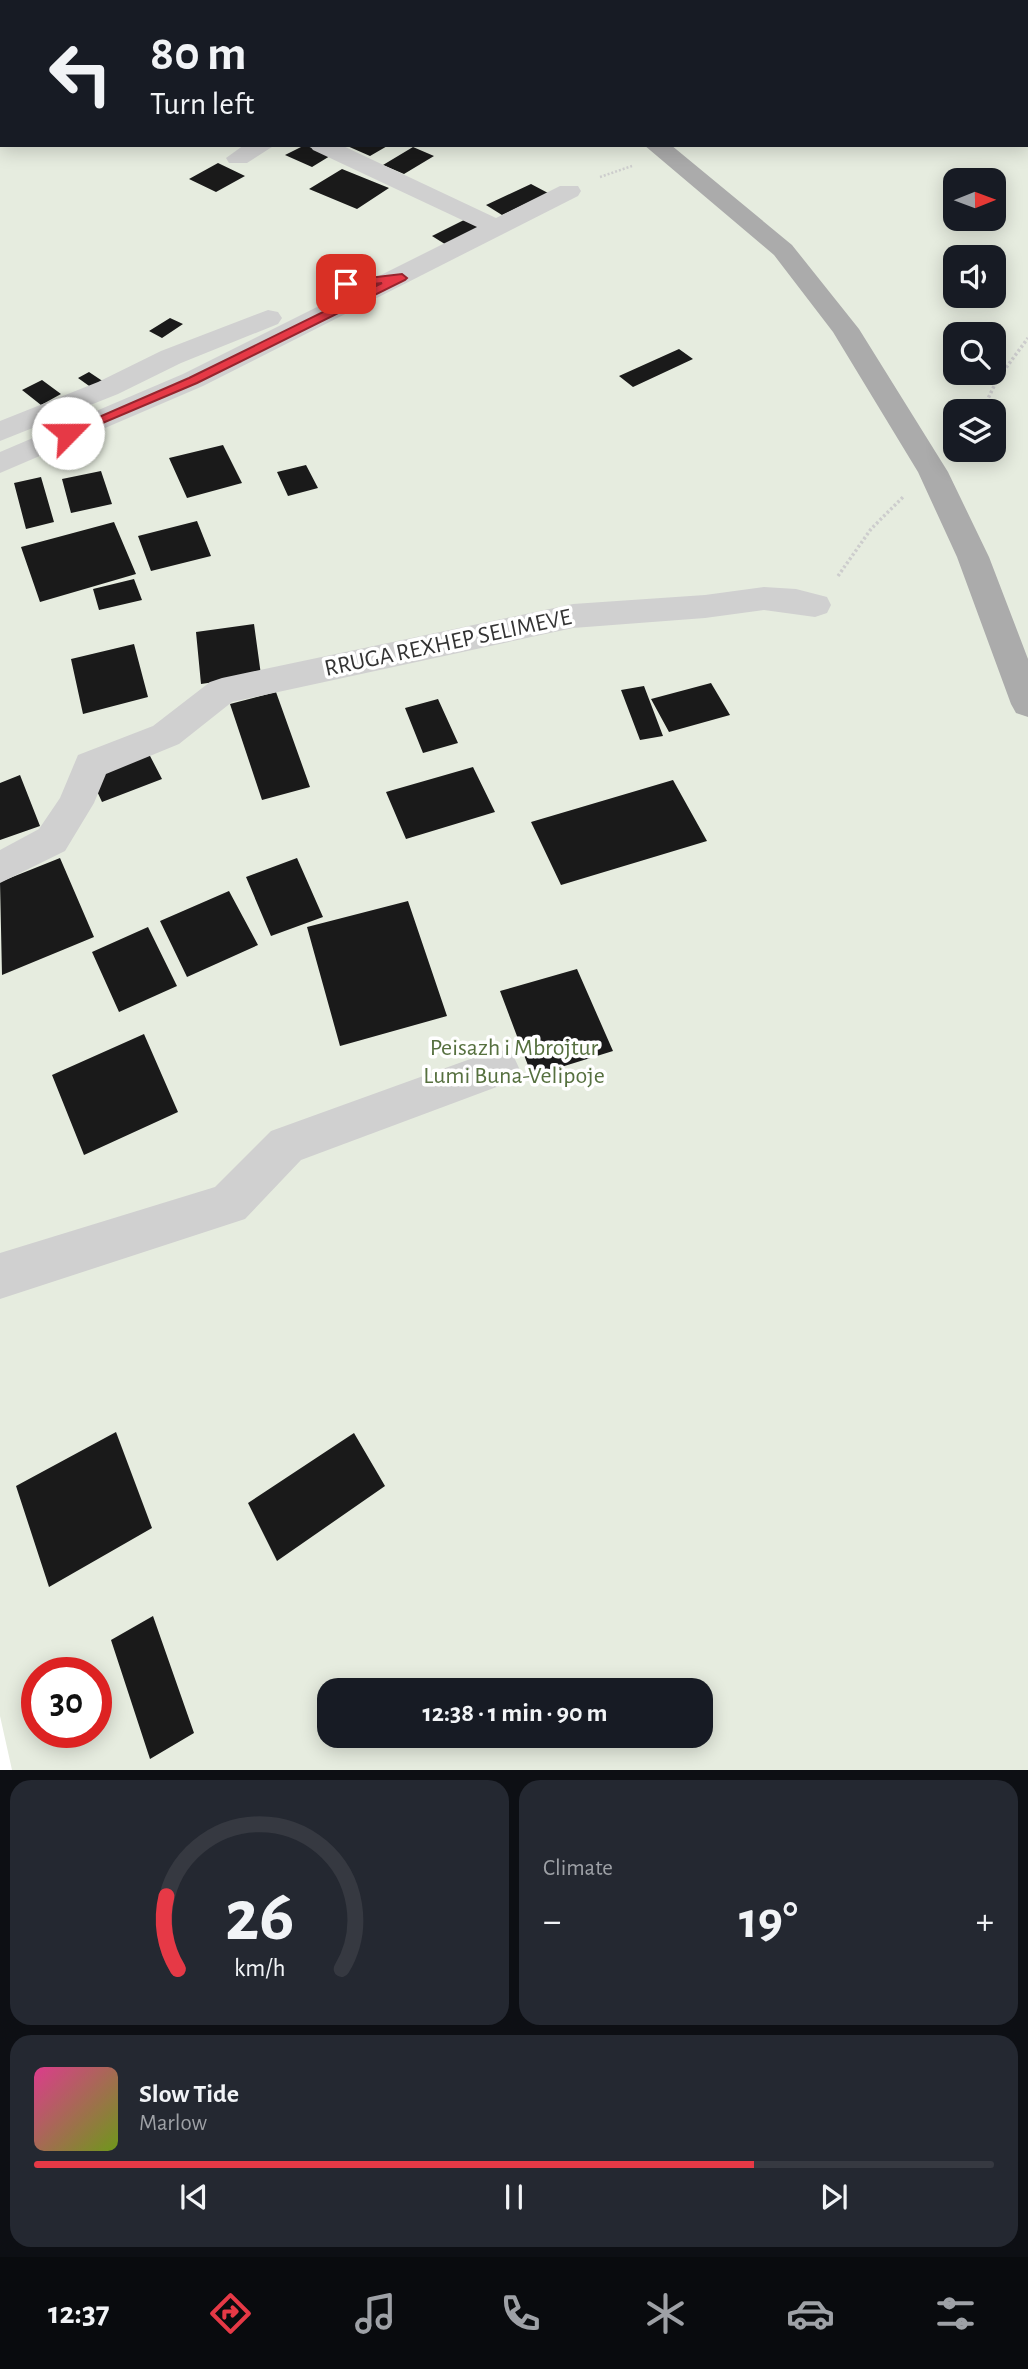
<!DOCTYPE html>
<meta charset="utf-8">
<style>
body{margin:0;font-family:"Alegreya Sans",sans-serif;background:#242831;color:#f1f3f6;height:100vh;display:flex;flex-direction:column;font-size:26px;white-space:nowrap}
*{box-sizing:border-box;margin:0}
p{font-size:23px;color:#9ea1a6}
.icon{flex:none;width:38px;height:38px;fill:none;stroke:currentColor;stroke-width:2;stroke-linecap:round;stroke-linejoin:round}
.map{position:relative;height:1770px;overflow:hidden}
.drawer{display:flex;flex-direction:column;gap:10px;padding:10px;background:#0d0f14;flex:1}
.drawer>*{flex:none}
.banner{position:absolute;left:0px;top:0px;width:1029px;height:147px;box-shadow:0 4px 18px #0003;background:#171b24;color:#f1f3f6;overflow:hidden}
.needle{width:46px;rotate:89deg}
.buttons{position:absolute;left:943px;top:168px;display:grid;gap:14px}
.buttons a{display:grid;place-items:center;width:63px;height:63px;border-radius:14px;background:#171b24;box-shadow:0 4px 18px #0003;font-size:35px}
.speed{position:absolute;left:21px;top:1657px;display:flex;gap:14px;font-size:35px;font-weight:700;text-align:center}
.speed>*{display:grid;place-content:center;width:91px;height:91px;border-radius:50%;background:#171b24;box-shadow:0 4px 18px #0003;line-height:1}
.speed .limit{border:10px solid #d22;background:#fff;color:#111}
.pin{position:absolute;display:grid;place-items:center;width:60px;height:60px;color:#fff;margin:-30px;border-radius:14px;box-shadow:0 4px 10px #0006}
.me{position:absolute;width:77px;margin:-38px;rotate:67deg;stroke-linejoin:round;filter:drop-shadow(0 0 5px #0008)}
.turn{display:flex;align-items:center;gap:24px;height:147px;padding:0 35px;font-size:32px}
.turn .icon{width:91px;height:91px;stroke-width:2.5}
.turn b{display:block;font-size:49px;line-height:60px}
.big{font-size:52px;font-weight:700;line-height:1.1}
.drawer .widget{flex:1;display:flex;flex-direction:column;justify-content:center;gap:10px;min-width:0;padding:0 24px;border-radius:21px;background:#242831}
.drawer .dial{align-items:center;gap:0}
.dial svg{height:182px;overflow:visible;fill:none;stroke:#363941;stroke-width:7;stroke-linecap:round;text-anchor:middle}
.dial text{fill:#f1f3f6;stroke:none}
.song{display:flex;align-items:center;gap:21px}
.cover{width:84px;height:84px;border-radius:10px;background:linear-gradient(135deg,hsl(330 70% 55%),hsl(80 70% 35%))}
.played{height:7px;border-radius:4px;background:linear-gradient(90deg,#e63946 75%,#363941 75%)}
.keys{display:flex;justify-content:space-around;direction:ltr}
.heat{display:flex;justify-content:space-between;align-items:center;font-size:38px;direction:ltr}
.drawer .tiles{flex:1;display:grid;gap:10px;grid-template-columns:1fr 1fr}
.widget:last-child{grid-column:span 2}
.trip{position:absolute;left:317px;top:1678px;width:396px;height:70px;border-radius:21px;background:#171b24;box-shadow:0 4px 18px #0003;font-weight:700;line-height:70px;text-align:center}
.tab-bar{display:flex;height:112px;justify-content:space-around;align-items:center;background:#090b0e;color:#9ea1a6}
.tab-bar .icon{width:49px;height:49px}
.tab-bar .on{color:#e63946}
.tab-bar b{font-size:32px;color:#f1f3f6}
.map>svg:first-child{display:block}
.green{fill:#e6ecdf;fill-rule:evenodd}
.building{fill:#1a1a1a}
.lines{fill:none;stroke-linecap:round;stroke-linejoin:round}
.path-far1{stroke:#cdcdcd;stroke-width:2.5;stroke-dasharray:2 2;stroke-linecap:butt}
.path{stroke:#cdcdcd;stroke-width:3.5;stroke-dasharray:2.5 2.5;stroke-linecap:butt}
.minor{fill:#d0d0d0;fill-rule:evenodd}
.major{fill:#ababab;fill-rule:evenodd}
.route{fill:#e63946;stroke:#96252e;stroke-width:2}
.labels{text-anchor:middle;dominant-baseline:central;stroke-width:7;stroke-linejoin:round;paint-order:stroke}
.street-label{font-size:24px;fill:#333;stroke:#fff}
.park-label{font-size:24px;fill:#56703f;stroke:#fff}
</style>
<div class="map">
<svg width="1028" height="1771" viewBox="0 0 1028 1771">
<rect width="100%" height="100%" fill="#fff"/>
<!-- green -->
<path class="green" d="M 0,0 L 1028,0 L 1028,1770 L 12,1770 L 0,1716 ZM 2,2 L 1027,2 L 1027,145 L 2,145 ZM 956,180 L 994,180 L 994,219 L 956,219 ZM 956,257 L 994,257 L 994,296 L 956,296 ZM 956,334 L 994,334 L 994,373 L 956,373 ZM 956,411 L 994,411 L 994,450 L 956,450 ZM 37,1673 L 96,1673 L 96,1732 L 37,1732 ZM 329,1690 L 700,1690 L 700,1736 L 329,1736 Z"/>
<!-- building -->
<path class="building" d="M 305,145 L 330,156 L 312,167 L 285,155 Z
M 345,145 L 389,145 L 370,156 Z
M 413,147 L 434,156 L 404,174 L 383,165 Z
M 218,163 L 245,176 L 216,192 L 189,179 Z
M 342,169 L 389,188 L 357,209 L 309,189 Z
M 531,184 L 548,193 L 502,215 L 486,205 Z
M 468,218 L 484,228 L 448,246 L 432,236 Z
M 170,318 L 183,324 L 162,338 L 149,331 Z
M 679,349 L 693,359 L 633,387 L 619,376 Z
M 89,372 L 104,382 L 92,388 L 78,378 Z
M 42,380 L 61,394 L 41,405 L 22,390 Z
M 223,445 L 242,483 L 187,498 L 169,458 Z
M 306,465 L 318,488 L 288,496 L 277,472 Z
M 101,471 L 112,504 L 71,513 L 62,479 Z
M 41,477 L 54,522 L 26,529 L 14,483 Z
M 197,521 L 211,556 L 151,571 L 138,536 Z
M 114,522 L 136,574 L 40,602 L 21,547 Z
M 134,579 L 142,600 L 99,610 L 93,589 Z
M 254,624 L 261,675 L 201,684 L 196,632 Z
M 134,644 L 148,697 L 83,714 L 71,659 Z
M 711,683 L 730,715 L 669,732 L 651,699 Z
M 644,686 L 663,736 L 640,740 L 621,690 Z
M 276,692 L 310,787 L 262,800 L 230,704 Z
M 438,699 L 458,743 L 423,753 L 405,708 Z
M 149,754 L 162,779 L 102,802 L 90,776 Z
M 473,767 L 495,812 L 406,839 L 386,792 Z
M 20,775 L 40,826 L 0,840 L 0,783 Z
M 673,780 L 707,841 L 561,885 L 531,822 Z
M 60,858 L 94,937 L 2,975 L 0,882 Z
M 297,858 L 323,917 L 271,936 L 246,877 Z
M 229,891 L 258,945 L 187,977 L 160,921 Z
M 408,901 L 447,1016 L 340,1046 L 307,927 Z
M 148,927 L 177,986 L 119,1012 L 92,952 Z
M 577,969 L 613,1051 L 532,1076 L 500,991 Z
M 144,1034 L 178,1112 L 84,1155 L 52,1075 Z
M 116,1432 L 152,1528 L 49,1587 L 16,1486 Z
M 354,1433 L 385,1486 L 277,1561 L 248,1503 Z
M 153,1616 L 194,1733 L 150,1759 L 111,1640 Z"/>
<g class="lines">
<!-- path-far1 -->
<path class="path-far1" d="M 67,2 L 71,0
M 990,2 L 994,0
M 600,177 L 632,166"/>
<!-- path -->
<path class="path" d="M 982,411 L 997,380 L 1028,338
M 838,576 L 871,529 L 903,497"/>
<!-- minor -->
<path class="minor" d="M 244,145 L 275,145 L 247,163 L 229,163 L 226,158 Z
M 309,145 L 341,145 L 496,218 L 560,186 L 578,186 L 581,191 L 578,196 L 203,386 L 0,473 L 0,452 L 183,374 L 477,227 L 313,150 Z
M 268,310 L 278,312 L 282,318 L 278,324 L 181,363 L 118,394 L 0,441 L 0,421 L 98,382 L 161,351 Z
M 764,587 L 796,589 L 827,597 L 831,605 L 827,613 L 815,617 L 764,610 L 705,618 L 573,628 L 232,702 L 179,744 L 106,774 L 94,803 L 65,851 L 0,883 L 0,850 L 39,829 L 60,798 L 78,755 L 153,726 L 210,682 L 222,678 L 573,604 L 705,595 Z
M 498,1049 L 513,1055 L 519,1068 L 513,1081 L 301,1160 L 245,1219 L 0,1299 L 0,1253 L 215,1187 L 271,1131 Z"/>
<!-- major -->
<path class="major" d="M 351,0 L 375,0 L 376,2 L 352,2 Z
M 644,145 L 671,145 L 792,245 L 859,329 L 948,472 L 989,557 L 1028,659 L 1028,717 L 1016,713 L 1011,704 L 957,557 L 918,472 L 833,332 L 774,255 Z"/>
</g>
<!-- route -->
<path class="route" d="M 402,274 L 407,278 L 405,280 L 197,383 L 72,436 L 62,433 L 189,378 L 382,283 L 346,287 L 341,284 L 343,281 Z"/>
<g class="labels">
<!-- street labels -->
<g class="street-label">
<text transform="translate(448 643) rotate(-12)">RRUGA REXHEP SELIMEVE</text>
</g>
<!-- park labels -->
<g class="park-label">
<text x="514" y="1048">Peisazh i Mbrojtur<tspan x="514" dy="28">Lumi Buna-Velipoje</tspan></text>
</g>
</g>
</svg>
<div class="buttons">
<a><svg class="needle" viewBox="-14 -14 28 28"><path d="M0-13l5 13h-10z" fill="#e53935"/><path d="M0 13l5-13h-10z" fill="#9ea1a6"/></svg></a>
<a><svg class="icon" aria-label="sound" viewBox="0 0 24 24"><path d="M4 9h4l5-4v14l-5-4H4zM17 9q2 3 0 6"/></svg></a>
<a><svg class="icon" aria-label="search" viewBox="0 0 24 24"><circle cx="10" cy="10" r="6"/><path d="M15 15l6 6"/></svg></a>
<a><svg class="icon" aria-label="layers" viewBox="0 0 24 24"><path d="M12 4l9 5-9 5-9-5zM3 14l9 5 9-5"/></svg></a>
</div>
<div class="speed"><div class="limit">30</div></div>
<div class="pin" style="left:346px;top:284px;background:#d93025"><svg class="icon" aria-label="arrive" viewBox="0 0 24 24"><path d="M6 21V4h12l-3 4 3 4H6"/></svg></div>
<svg class="me" style="left:68px;top:433px" viewBox="-20 -20 40 40"><circle r="19" fill="#fff"/><path d="M0-13L10 11 0 6-10 11z" fill="#e63946"/></svg>
<div class="trip">12:38 · 1 min · 90 m</div>
<div class="banner">
<div class="turn"><svg class="icon" aria-label="left" viewBox="0 0 24 24"><path d="M17 20v-9H6M10 6l-5 5 5 5"/></svg><div><b>80 m</b>Turn left</div></div>
</div>
</div>
<section class="drawer">
<div class="tiles">
<div class="widget dial"><svg viewBox="0 0 100 80">
<path d="M14 69A42 42 0 1 1 86 69"/>
<path d="M14 69A42 42 0 0 1 9 37" stroke="#e63946"/>
<text x="50" y="56" font-size="32" font-weight="700">26</text>
<text x="50" y="72" font-size="11">km/h</text>
</svg></div>
<div class="widget"><p>Climate</p>
<div class="heat"><a>−</a><b class="big">19°</b><a>+</a></div>
</div>
<div class="widget">
<div class="song"><i class="cover"></i><div><b>Slow Tide</b><p>Marlow</p></div></div>
<div class="played"></div>
<div class="keys"><svg class="icon" aria-label="previous" viewBox="0 0 24 24"><path d="M18 5L8 12l10 7zM5 5v14"/></svg><svg class="icon" aria-label="pause" viewBox="0 0 24 24"><path d="M8 5v14M16 5v14"/></svg><svg class="icon" aria-label="next" viewBox="0 0 24 24"><path d="M6 5l10 7-10 7zM19 5v14"/></svg></div>
</div>
</div>
</section>
<nav class="tab-bar">
<b>12:37</b>
<svg class="icon on" aria-label="directions" viewBox="0 0 24 24"><path d="M12 3l9 9-9 9-9-9zM9 14v-3h6M13 9l2 2-2 2"/></svg>
<svg class="icon" aria-label="music" viewBox="0 0 24 24"><path d="M9 18V5l10-2v13"/><circle cx="6" cy="18" r="3"/><circle cx="16" cy="16" r="3"/></svg>
<svg class="icon" aria-label="phone" viewBox="0 0 24 24"><path d="M5 4h4l2 5-3 2q2 4 5 5l2-3 5 2v4C11 20 4 13 5 4z"/></svg>
<svg class="icon" aria-label="climate" viewBox="0 0 24 24"><path d="M12 3v18M4 7l16 10M4 17L20 7"/></svg>
<svg class="icon" aria-label="car" viewBox="0 0 24 24"><path d="M5 17H2v-5l4-1 3-4h7l3 4 3 1v5h-3M9 17h6M6 11h13"/><circle cx="7" cy="17" r="2"/><circle cx="17" cy="17" r="2"/></svg>
<svg class="icon" aria-label="filters" viewBox="0 0 24 24"><path d="M4 7h16M4 17h16"/><circle cx="9" cy="7" r="2"/><circle cx="15" cy="17" r="2"/></svg>
</nav>
